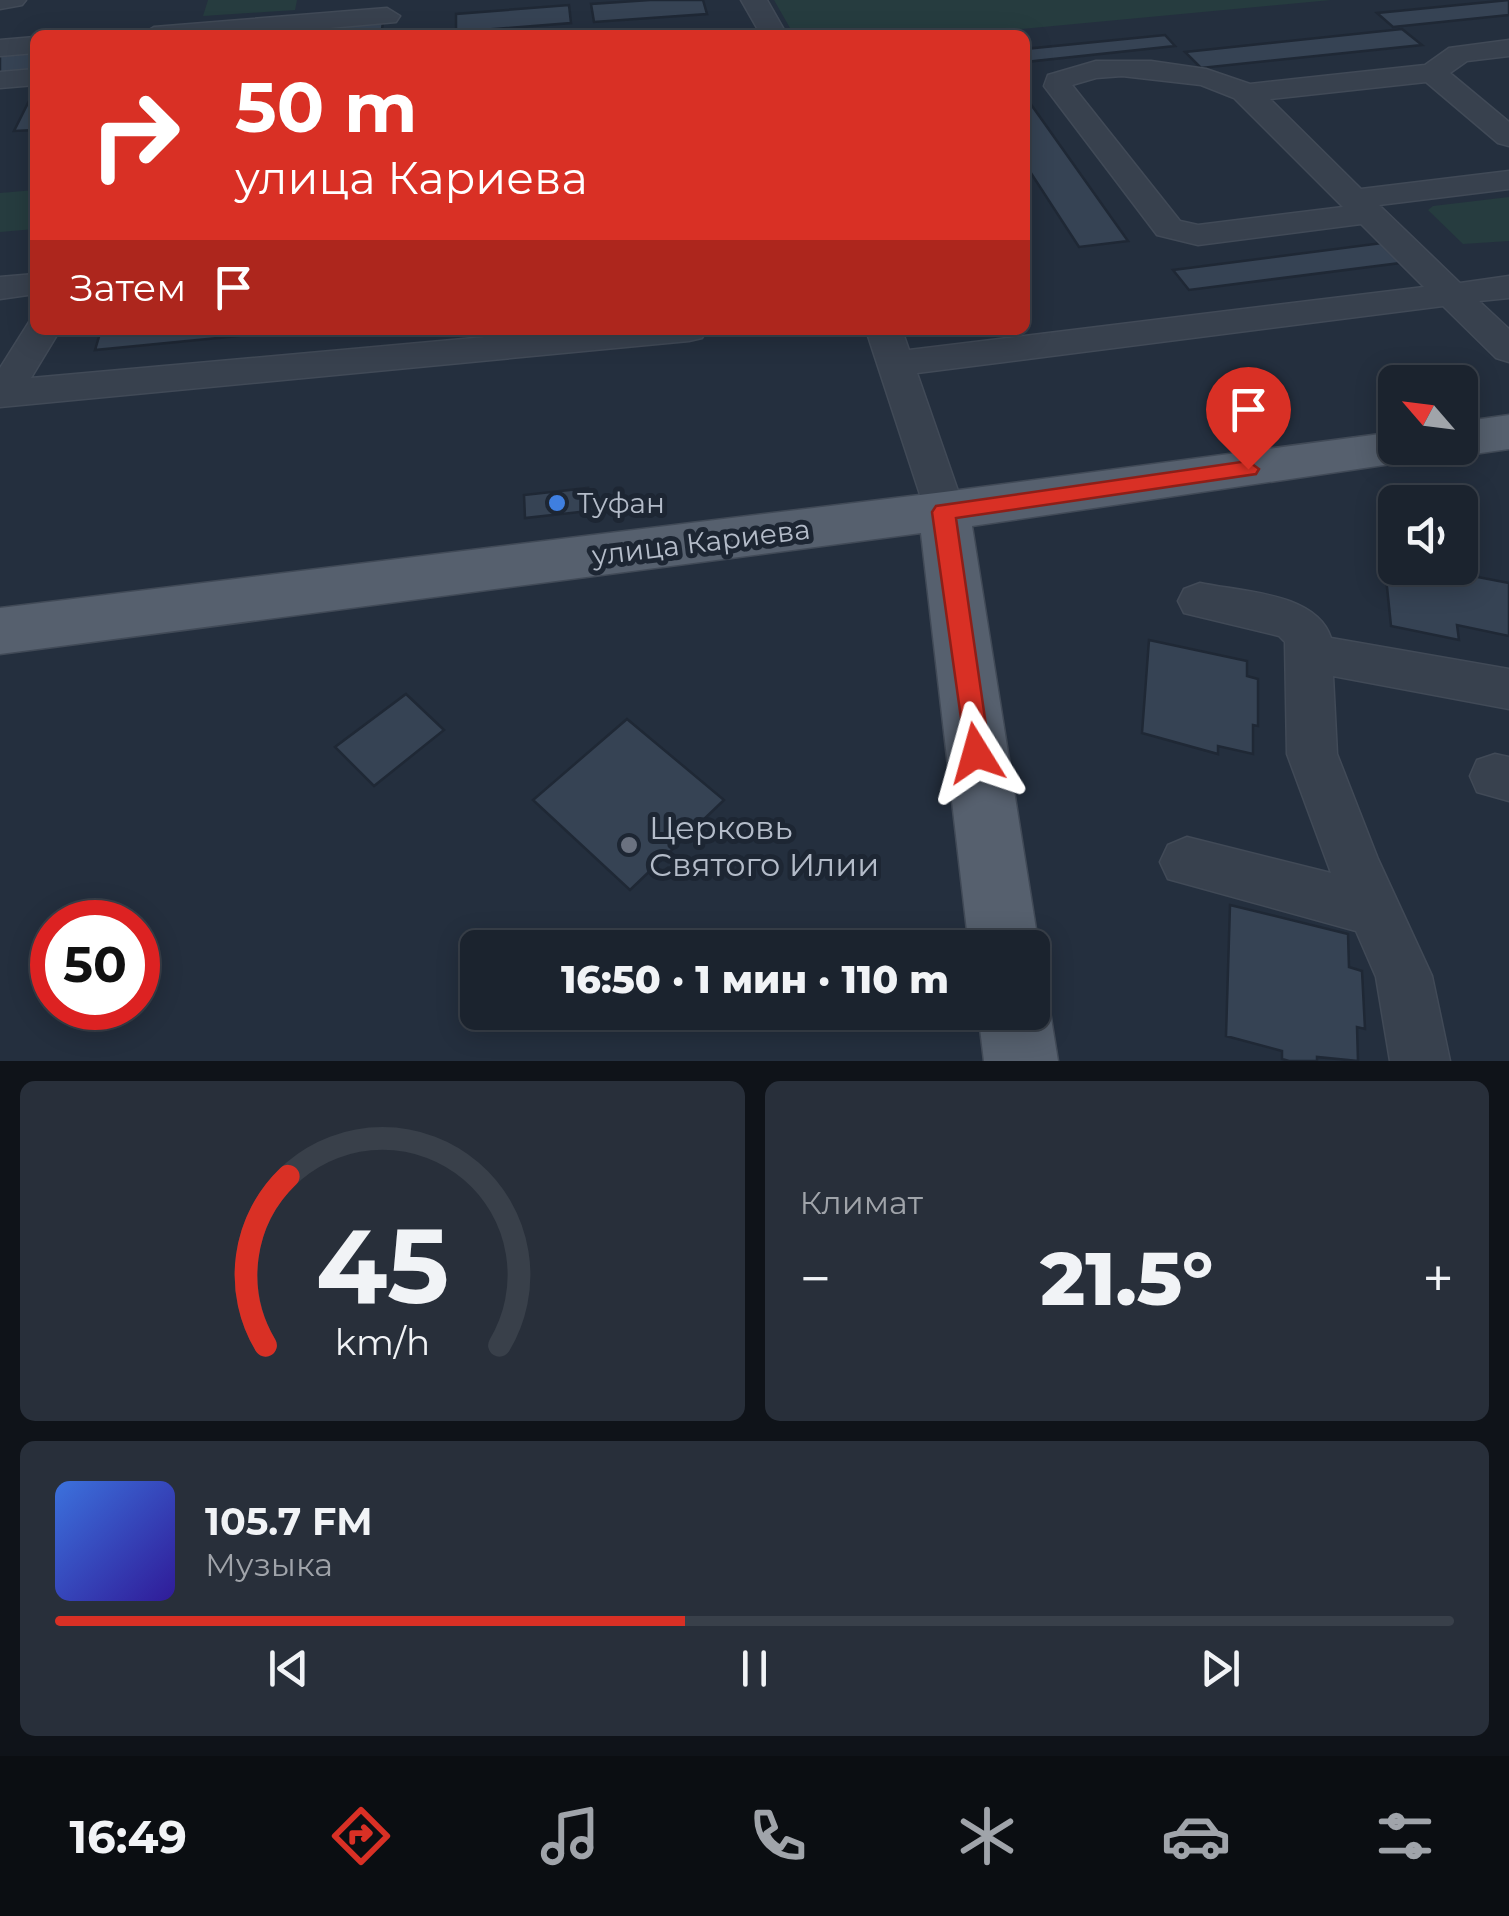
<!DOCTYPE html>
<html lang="ru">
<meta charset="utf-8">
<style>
body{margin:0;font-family:Montserrat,sans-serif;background:#282f3a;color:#f1f3f6;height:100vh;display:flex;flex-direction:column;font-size:38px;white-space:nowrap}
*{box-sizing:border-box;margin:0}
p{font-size:32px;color:#a0a4aa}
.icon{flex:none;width:55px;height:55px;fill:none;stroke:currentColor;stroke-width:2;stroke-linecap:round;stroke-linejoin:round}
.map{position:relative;height:1061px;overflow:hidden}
.panel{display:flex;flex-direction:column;gap:20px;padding:20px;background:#0f1319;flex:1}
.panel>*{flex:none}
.top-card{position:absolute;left:30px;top:30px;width:1000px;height:305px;border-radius:15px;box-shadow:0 5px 25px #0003,0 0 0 2px #39404a;background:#d93025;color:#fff;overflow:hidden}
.needle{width:65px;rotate:298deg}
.controls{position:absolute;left:1378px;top:365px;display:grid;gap:20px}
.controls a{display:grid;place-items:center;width:100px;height:100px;border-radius:15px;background:#1b232e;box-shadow:0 5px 25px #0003,0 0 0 2px #39404a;font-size:50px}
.speed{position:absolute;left:30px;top:900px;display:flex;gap:20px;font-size:50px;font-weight:700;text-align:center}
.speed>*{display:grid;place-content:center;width:130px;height:130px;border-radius:50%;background:#1b232e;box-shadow:0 5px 25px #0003,0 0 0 2px #39404a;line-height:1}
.speed .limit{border:15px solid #d22;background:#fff;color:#111}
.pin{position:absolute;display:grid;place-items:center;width:85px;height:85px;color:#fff;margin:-102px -42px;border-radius:50% 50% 50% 0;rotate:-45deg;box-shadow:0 0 10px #0007}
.pin .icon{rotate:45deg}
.me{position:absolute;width:110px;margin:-55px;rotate:352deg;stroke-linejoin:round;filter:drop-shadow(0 0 8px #0008)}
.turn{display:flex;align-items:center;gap:35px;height:210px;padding:0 40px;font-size:45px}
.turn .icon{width:130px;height:130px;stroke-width:2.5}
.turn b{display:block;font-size:70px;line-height:85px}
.then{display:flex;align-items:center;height:95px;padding:0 40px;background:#0003;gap:20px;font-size:38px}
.big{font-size:75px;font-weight:800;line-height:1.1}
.panel .card{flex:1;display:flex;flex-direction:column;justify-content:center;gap:15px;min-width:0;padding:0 35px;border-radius:15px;background:#282f3a}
.panel .dial{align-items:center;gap:0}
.dial svg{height:260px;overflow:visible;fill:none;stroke:#39404a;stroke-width:7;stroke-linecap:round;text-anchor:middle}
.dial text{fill:#f1f3f6;stroke:none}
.song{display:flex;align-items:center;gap:30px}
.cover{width:120px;height:120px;border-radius:15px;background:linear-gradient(135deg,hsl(220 70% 55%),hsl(250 70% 35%))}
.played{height:10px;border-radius:5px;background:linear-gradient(90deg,#d93025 45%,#39404a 45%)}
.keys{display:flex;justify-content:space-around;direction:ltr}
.heat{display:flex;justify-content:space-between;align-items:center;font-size:55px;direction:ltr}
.panel .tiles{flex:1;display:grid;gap:20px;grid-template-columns:1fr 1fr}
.card:last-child{grid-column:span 2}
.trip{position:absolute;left:460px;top:930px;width:590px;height:100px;border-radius:15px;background:#1b232e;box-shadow:0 5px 25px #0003,0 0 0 2px #39404a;font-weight:800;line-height:100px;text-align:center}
.tab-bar{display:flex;height:160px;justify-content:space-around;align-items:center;background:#0b0e12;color:#a0a4aa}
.tab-bar .icon{width:70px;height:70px}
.tab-bar .selected{color:#d93025}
.tab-bar b{font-size:45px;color:#f1f3f6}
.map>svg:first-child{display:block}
.green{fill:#263c3f}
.building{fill:#364354;stroke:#1f2835;stroke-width:2.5}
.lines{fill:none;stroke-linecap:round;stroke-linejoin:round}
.minor-casing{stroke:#414a57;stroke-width:3}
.major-casing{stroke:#414a57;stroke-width:3}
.minor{fill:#38414e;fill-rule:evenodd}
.major{fill:#56606e;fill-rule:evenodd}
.route{fill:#d93025;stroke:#8d1f18;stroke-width:2.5}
.shop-dot{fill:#3f7fe0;stroke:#1d2633;stroke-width:4}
.worship-dot{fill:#6b7280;stroke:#1d2633;stroke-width:4}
.labels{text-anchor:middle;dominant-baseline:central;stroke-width:10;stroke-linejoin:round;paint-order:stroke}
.poi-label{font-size:28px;fill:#b4bcc9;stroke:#1d2633;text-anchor:start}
.street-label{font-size:28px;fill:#b4bcc9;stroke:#1d2633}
.near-poi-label{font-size:32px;fill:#b4bcc9;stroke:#1d2633;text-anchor:start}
</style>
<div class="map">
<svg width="1509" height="1061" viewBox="0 0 1509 1061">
<rect width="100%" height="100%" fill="#242f3e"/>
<!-- green -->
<path class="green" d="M 208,0 L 297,0 L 295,10 L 203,16 Z
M 774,0 L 1331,0 L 958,35 L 794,35 Z
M 35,190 L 35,229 L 0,232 L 0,193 Z
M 1509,197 L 1509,241 L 1463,244 L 1428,210 L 1433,206 Z"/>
<!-- building -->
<path class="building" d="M 650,0 L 703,0 L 707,14 L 594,22 L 591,4 Z
M 1509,0 L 1509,15 L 1393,27 L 1377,13 Z
M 569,5 L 571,23 L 456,32 L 456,14 Z
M 383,21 L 382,30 L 353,35 L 206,35 Z
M 1402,29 L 1422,45 L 1201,68 L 1185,52 Z
M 1165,35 L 1175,46 L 1025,62 L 1025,49 Z
M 35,52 L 35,71 L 0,74 L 0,55 Z
M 1025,96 L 1128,241 L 1079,247 L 1025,164 Z
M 31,97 L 35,97 L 35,130 L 14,131 Z
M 1382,243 L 1400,263 L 1189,290 L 1173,270 Z
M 101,330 L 300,330 L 95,350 Z
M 588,488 L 589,511 L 525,518 L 524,495 Z
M 1384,558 L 1395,561 L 1395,568 L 1431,568 L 1509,583 L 1509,636 L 1457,625 L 1459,640 L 1391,626 Z
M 1149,640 L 1247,661 L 1247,676 L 1258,679 L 1258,726 L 1253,725 L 1253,754 L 1218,746 L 1218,754 L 1142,733 Z
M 406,694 L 444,730 L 374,786 L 335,747 Z
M 627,719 L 724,800 L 630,890 L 533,800 Z
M 1230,905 L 1348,934 L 1349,967 L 1362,971 L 1365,1029 L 1357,1027 L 1358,1061 L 1317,1057 L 1317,1061 L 1289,1061 L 1282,1059 L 1282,1051 L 1226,1036 Z"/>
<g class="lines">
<defs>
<path id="minor" d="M 0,0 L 26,0 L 22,5 L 0,9 Z
M 741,0 L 767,0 L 787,35 L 761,35 Z
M 387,8 L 400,16 L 396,22 L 251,35 L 141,35 L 154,27 Z
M 35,37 L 35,53 L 0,56 L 0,40 Z
M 1509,40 L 1509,56 L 1467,61 L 1450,73 L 1509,122 L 1509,146 L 1498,143 L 1426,82 L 1270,99 L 1361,189 L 1509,171 L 1509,189 L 1379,205 L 1460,283 L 1509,276 L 1509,298 L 1479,301 L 1509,329 L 1509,362 L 1496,358 L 1443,306 L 917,373 L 965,511 L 959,522 L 944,526 L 929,522 L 866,330 L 902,330 L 909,350 L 1424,287 L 1361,224 L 1198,245 L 1157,235 L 1044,86 L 1048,75 L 1096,61 L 1151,61 L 1206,69 L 1250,84 L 1425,65 L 1449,48 ZM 1122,76 L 1201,85 L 1234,98 L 1343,207 L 1198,225 L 1180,221 L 1072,85 L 1096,78 Z
M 35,69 L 35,85 L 0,88 L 0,72 Z
M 35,274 L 35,294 L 0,299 L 0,277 Z
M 35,320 L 35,330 L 60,330 L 31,378 L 564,330 L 707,330 L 702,338 L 689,341 L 0,407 L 0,368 L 29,322 Z
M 1200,583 C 1241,592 1316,592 1331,638 L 1509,669 L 1509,709 L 1333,676 L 1337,754 L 1378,859 L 1432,976 L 1450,1061 L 1390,1061 L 1376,977 L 1356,931 L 1168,879 L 1160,862 L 1168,845 L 1187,837 L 1331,873 L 1287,754 L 1285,642 L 1279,636 L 1184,613 L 1178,601 L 1184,589 Z
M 1495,754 L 1509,757 L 1509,801 L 1477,792 L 1470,776 L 1477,760 Z"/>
<path id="major" d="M 1509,415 L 1509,449 L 1460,456 L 1441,448 L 1460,448 L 1460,422 Z
M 1395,432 L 1395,448 L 1425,448 L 1418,460 L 972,526 L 1039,948 L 1032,962 L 1032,948 L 969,948 L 921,533 L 0,654 L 0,608 L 944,492 Z
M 1032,984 L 1039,987 L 1050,1012 L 1058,1061 L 984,1061 L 978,1012 L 1032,1012 Z"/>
</defs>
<!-- minor casing -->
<use href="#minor" class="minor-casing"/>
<!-- major casing -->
<use href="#major" class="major-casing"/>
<!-- minor -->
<use href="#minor" class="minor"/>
<!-- major -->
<use href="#major" class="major"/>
</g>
<!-- route -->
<path class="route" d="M 1248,461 L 1259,469 L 1256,474 L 956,518 L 990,753 L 986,761 L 976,765 L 967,761 L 932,512 L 936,506 Z"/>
<!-- markers -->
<circle class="shop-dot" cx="557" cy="503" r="10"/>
<circle class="worship-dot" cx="629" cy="845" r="10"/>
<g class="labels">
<!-- poi labels -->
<g class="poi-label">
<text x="577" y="503">Туфан</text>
</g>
<!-- street labels -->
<g class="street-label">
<text transform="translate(701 542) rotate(-7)">улица Кариева</text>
</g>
<!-- near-poi labels -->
<g class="near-poi-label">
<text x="649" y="827">Церковь<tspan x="649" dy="37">Святого Илии</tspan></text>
</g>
</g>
</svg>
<div class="controls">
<a><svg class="needle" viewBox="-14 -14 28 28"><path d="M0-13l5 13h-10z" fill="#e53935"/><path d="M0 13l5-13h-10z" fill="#a0a4aa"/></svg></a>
<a><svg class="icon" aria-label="sound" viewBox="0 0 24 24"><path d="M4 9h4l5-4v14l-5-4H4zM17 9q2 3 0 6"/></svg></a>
</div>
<div class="speed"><div class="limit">50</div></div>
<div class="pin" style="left:1248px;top:469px;background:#d93025"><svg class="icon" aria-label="arrive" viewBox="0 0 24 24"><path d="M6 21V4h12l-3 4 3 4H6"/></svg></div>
<svg class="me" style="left:976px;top:753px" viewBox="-20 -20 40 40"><path d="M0-17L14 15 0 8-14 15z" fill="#d93025" stroke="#fff" stroke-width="4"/></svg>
<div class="trip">16:50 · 1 мин · 110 m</div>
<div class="top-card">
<div class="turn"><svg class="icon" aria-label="right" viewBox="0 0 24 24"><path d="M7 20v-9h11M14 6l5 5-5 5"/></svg><div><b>50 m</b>улица Кариева</div></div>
<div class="then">Затем<svg class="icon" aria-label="arrive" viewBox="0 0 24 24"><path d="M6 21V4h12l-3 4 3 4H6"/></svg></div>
</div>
</div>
<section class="panel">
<div class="tiles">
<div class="card dial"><svg viewBox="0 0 100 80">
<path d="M14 69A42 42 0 1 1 86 69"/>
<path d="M14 69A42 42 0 0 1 21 17" stroke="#d93025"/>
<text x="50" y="56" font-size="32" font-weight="700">45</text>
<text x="50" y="72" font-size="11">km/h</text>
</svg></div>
<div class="card"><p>Климат</p>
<div class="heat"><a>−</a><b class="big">21.5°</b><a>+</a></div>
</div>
<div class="card">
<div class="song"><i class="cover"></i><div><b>105.7 FM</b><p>Музыка</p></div></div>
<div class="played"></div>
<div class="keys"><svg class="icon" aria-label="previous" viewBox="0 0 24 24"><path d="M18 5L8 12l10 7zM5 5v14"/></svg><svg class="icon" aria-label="pause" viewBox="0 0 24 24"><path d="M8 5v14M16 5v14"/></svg><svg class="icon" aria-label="next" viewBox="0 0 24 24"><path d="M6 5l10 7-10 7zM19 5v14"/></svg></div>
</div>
</div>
</section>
<nav class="tab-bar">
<b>16:49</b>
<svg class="icon selected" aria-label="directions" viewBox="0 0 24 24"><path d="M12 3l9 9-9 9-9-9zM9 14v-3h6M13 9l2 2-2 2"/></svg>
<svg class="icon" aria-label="music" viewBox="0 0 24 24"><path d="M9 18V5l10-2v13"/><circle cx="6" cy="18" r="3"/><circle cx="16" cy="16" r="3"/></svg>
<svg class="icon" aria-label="phone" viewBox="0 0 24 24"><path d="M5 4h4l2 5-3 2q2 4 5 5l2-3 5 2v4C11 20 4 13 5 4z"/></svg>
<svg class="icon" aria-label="climate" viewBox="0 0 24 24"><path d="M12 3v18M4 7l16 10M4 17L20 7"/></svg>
<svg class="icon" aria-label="car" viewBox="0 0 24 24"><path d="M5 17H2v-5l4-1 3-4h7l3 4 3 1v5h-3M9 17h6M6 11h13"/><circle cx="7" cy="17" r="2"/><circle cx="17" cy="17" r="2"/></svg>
<svg class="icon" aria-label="filters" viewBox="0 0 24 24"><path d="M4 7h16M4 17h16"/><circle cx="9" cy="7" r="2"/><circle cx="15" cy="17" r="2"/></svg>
</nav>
